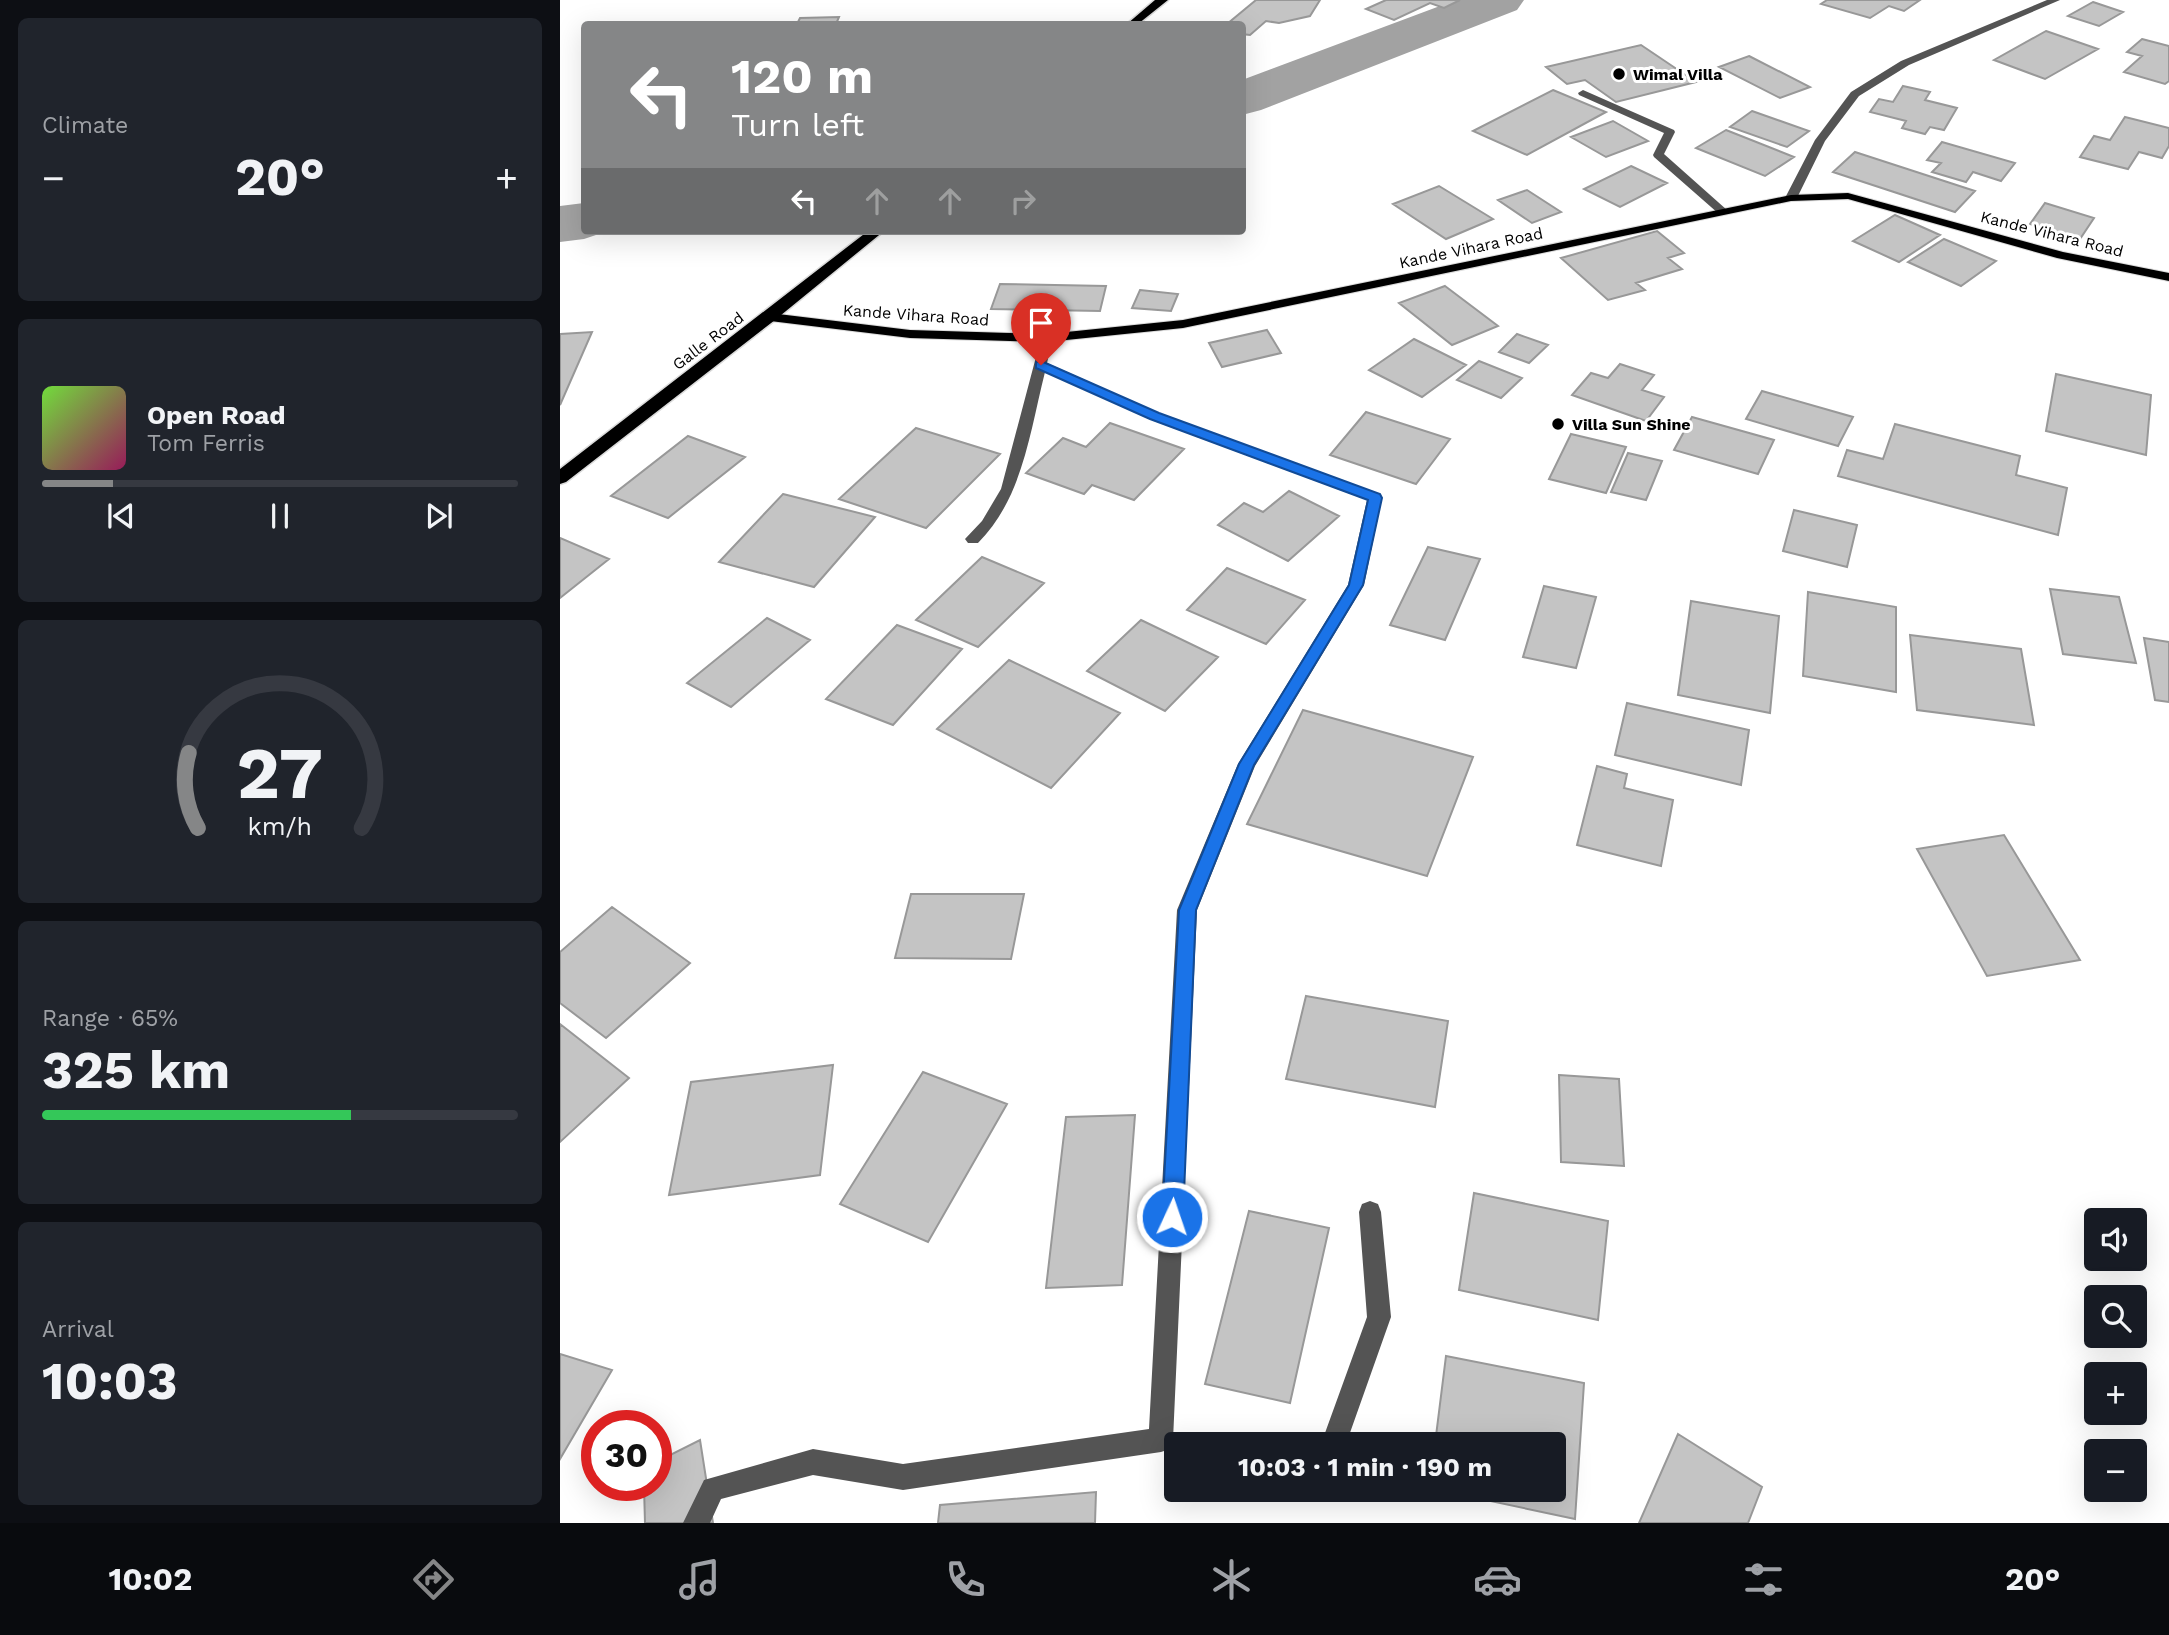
<!DOCTYPE html>
<meta charset="utf-8">
<style>
body{margin:0;font-family:"Work Sans",sans-serif;background:#20242c;color:#f1f3f6;height:100vh;display:flex;flex-direction:column;font-size:26px;white-space:nowrap}
*{box-sizing:border-box;margin:0}
p{font-size:23px;color:#9ea1a6}
.icon{flex:none;width:38px;height:38px;fill:none;stroke:currentColor;stroke-width:2;stroke-linecap:round;stroke-linejoin:round}
.map{position:relative;flex:1;overflow:hidden}
.panel{display:flex;flex-direction:column;gap:18px;padding:18px;background:#0d0f14;width:560px}
.panel>*{flex:none}
.hud{position:absolute;left:21px;top:21px;width:665px;height:214px;border-radius:7px;box-shadow:0 7px 28px #0002;background:#858687;color:#fff;overflow:hidden}
.tools{position:absolute;left:1524px;top:1208px;display:grid;gap:14px}
.tools a{display:grid;place-items:center;width:63px;height:63px;border-radius:7px;background:#171b24;box-shadow:0 7px 28px #0002;font-size:35px}
.speed{position:absolute;left:21px;top:1410px;display:flex;gap:14px;font-size:35px;font-weight:700;text-align:center}
.speed>*{display:grid;place-content:center;width:91px;height:91px;border-radius:50%;background:#171b24;box-shadow:0 7px 28px #0002;line-height:1}
.speed .limit{border:10px solid #d22;background:#fff;color:#111}
.pin{position:absolute;display:grid;place-items:center;width:60px;height:60px;color:#fff;margin:-72px -30px;border-radius:50% 50% 50% 0;rotate:-45deg;box-shadow:0 0 7px #0007}
.pin .icon{rotate:45deg}
.me{position:absolute;width:77px;margin:-38px;rotate:3deg;stroke-linejoin:round;filter:drop-shadow(0 0 5px #0008)}
.turn{display:flex;align-items:center;gap:24px;height:147px;padding:0 35px;font-size:32px}
.turn .icon{width:91px;height:91px;stroke-width:2.5}
.turn b{display:block;font-size:49px;line-height:60px}
.lanes{display:flex;align-items:center;height:66px;padding:0 35px;background:#0003;justify-content:center;gap:35px;direction:ltr}
.lanes .off{opacity:.35}
.big{font-size:52px;font-weight:700;line-height:1.1}
.panel .tile{flex:1;display:flex;flex-direction:column;justify-content:center;gap:10px;min-width:0;padding:0 24px;border-radius:10px;background:#20242c}
.panel .dial{align-items:center;gap:0}
.dial svg{height:182px;overflow:visible;fill:none;stroke:#363941;stroke-width:7;stroke-linecap:round;text-anchor:middle}
.dial text{fill:#f1f3f6;stroke:none}
.song{display:flex;align-items:center;gap:21px}
.cover{width:84px;height:84px;border-radius:10px;background:linear-gradient(135deg,hsl(100 70% 55%),hsl(330 70% 35%))}
.played{height:7px;border-radius:4px;background:linear-gradient(90deg,#858687 15%,#363941 15%)}
.keys{display:flex;justify-content:space-around;direction:ltr}
.heat{display:flex;justify-content:space-between;align-items:center;font-size:38px;direction:ltr}
.charge{height:10px;border-radius:5px;background:linear-gradient(90deg,#34c759 65%,#363941 0)}
.trip{position:absolute;left:604px;top:1432px;width:402px;height:70px;border-radius:7px;background:#171b24;box-shadow:0 7px 28px #0002;font-weight:700;line-height:70px;text-align:center}
.tab-bar{display:flex;height:112px;justify-content:space-around;align-items:center;background:#090b0e;color:#9ea1a6}
.tab-bar .icon{width:49px;height:49px}
.tab-bar .selected{color:#858687}
.tab-bar b{font-size:32px;color:#f1f3f6}
main{display:flex;flex:1;min-height:0}
.map>svg:first-child{display:block}
.lines{fill:none;stroke-linecap:round;stroke-linejoin:round}
.river{fill:#a2a2a2;fill-rule:evenodd}
.building{fill:#c4c4c4;stroke:#989898;stroke-width:2}
.major-casing{stroke:#dbdbdb;stroke-width:2}
.highway-casing{stroke:#dbdbdb;stroke-width:3}
.minor{fill:#545454;fill-rule:evenodd}
.major{fill:#000;fill-rule:evenodd}
.highway{fill:#000;fill-rule:evenodd}
.route{fill:#1a73e8;stroke:#114b97;stroke-width:2}
.poi-dot{fill:#000;stroke:#fff;stroke-width:2.5}
.labels{text-anchor:middle;dominant-baseline:central;stroke-width:6;stroke-linejoin:round;paint-order:stroke}
.far-poi-label{font-size:16px;font-weight:bold;fill:#000;stroke:#fff;text-anchor:start}
.far-street-label{font-size:16px;fill:#000;stroke:#fff}
</style>
<main>
<section class="panel">
<div class="tile"><p>Climate</p>
<div class="heat"><a>−</a><b class="big">20°</b><a>+</a></div>
</div>
<div class="tile">
<div class="song"><i class="cover"></i><div><b>Open Road</b><p>Tom Ferris</p></div></div>
<div class="played"></div>
<div class="keys"><svg class="icon" aria-label="previous" viewBox="0 0 24 24"><path d="M18 5L8 12l10 7zM5 5v14"/></svg><svg class="icon" aria-label="pause" viewBox="0 0 24 24"><path d="M8 5v14M16 5v14"/></svg><svg class="icon" aria-label="next" viewBox="0 0 24 24"><path d="M6 5l10 7-10 7zM19 5v14"/></svg></div>
</div>
<div class="tile dial"><svg viewBox="0 0 100 80">
<path d="M14 69A42 42 0 1 1 86 69"/>
<path d="M14 69A42 42 0 0 1 10 36" stroke="#858687"/>
<text x="50" y="56" font-size="32" font-weight="700">27</text>
<text x="50" y="72" font-size="11">km/h</text>
</svg></div>
<div class="tile"><p>Range · 65%</p><b class="big">325 km</b><div class="charge"></div></div>
<div class="tile"><p>Arrival</p><b class="big">10:03</b></div>
</section>
<div class="map">
<svg width="1609" height="1523" viewBox="0 0 1609 1523">
<rect width="100%" height="100%" fill="#fff"/>
<g class="lines">
<!-- river -->
<path class="river" d="M 896,0 L 964,0 L 957,10 L 701,110 L 682,115 L 682,80 Z
M 24,203 L 24,231 L 48,231 L 24,239 L 0,242 L 0,206 Z"/>
</g>
<!-- building -->
<path class="building" d="M 696,0 L 760,0 L 750,16 L 719,23 L 706,21 L 690,35 L 682,34 L 682,24 L 667,24 Z
M 826,0 L 900,0 L 884,8 L 870,3 L 834,20 L 806,9 Z
M 1267,0 L 1360,0 L 1344,11 L 1329,6 L 1310,18 L 1261,4 Z
M 1533,2 L 1563,12 L 1539,26 L 1508,16 Z
M 279,17 L 276,24 L 237,24 L 240,18 Z
M 1486,31 L 1538,49 L 1485,79 L 1434,60 Z
M 1582,39 L 1609,46 L 1609,81 L 1605,84 L 1564,72 L 1582,56 L 1567,52 Z
M 1081,45 L 1136,82 L 1056,102 L 1025,80 L 1007,84 L 986,67 Z
M 1189,56 L 1250,87 L 1220,98 L 1159,67 Z
M 1343,86 L 1370,92 L 1365,100 L 1397,108 L 1384,130 L 1370,127 L 1365,134 L 1342,128 L 1346,121 L 1310,112 L 1319,99 L 1333,102 Z
M 993,90 L 1046,112 L 967,155 L 913,131 Z
M 1192,111 L 1249,131 L 1227,147 L 1170,127 Z
M 1565,117 L 1609,128 L 1609,146 L 1602,158 L 1579,152 L 1568,169 L 1520,157 L 1534,136 L 1550,140 Z
M 1053,121 L 1088,141 L 1046,157 L 1011,137 Z
M 1166,130 L 1234,157 L 1205,176 L 1136,148 Z
M 1382,142 L 1455,163 L 1441,181 L 1413,172 L 1406,182 L 1372,172 L 1381,163 L 1367,160 Z
M 1295,152 L 1415,191 L 1395,212 L 1273,172 Z
M 1071,166 L 1107,183 L 1060,207 L 1024,189 Z
M 879,186 L 933,219 L 886,239 L 833,204 Z
M 967,190 L 1001,212 L 972,223 L 938,200 Z
M 1485,203 L 1534,218 L 1520,239 L 1470,224 Z
M 1335,215 L 1380,235 L 1339,262 L 1293,241 Z
M 1097,231 L 1124,253 L 1108,258 L 1122,269 L 1076,283 L 1085,290 L 1048,300 L 1001,258 Z
M 1384,239 L 1436,261 L 1401,286 L 1348,262 Z
M 440,284 L 546,286 L 540,311 L 431,309 Z
M 885,286 L 938,326 L 892,345 L 839,303 Z
M 580,290 L 618,294 L 611,311 L 572,308 Z
M 707,330 L 721,353 L 662,367 L 649,343 Z
M 32,332 L 0,405 L 0,334 Z
M 957,334 L 988,345 L 969,363 L 939,352 Z
M 854,339 L 906,365 L 862,397 L 809,370 Z
M 919,361 L 962,378 L 941,398 L 897,380 Z
M 1060,364 L 1094,375 L 1082,390 L 1104,397 L 1086,421 L 1012,395 L 1031,373 L 1048,378 Z
M 1496,374 L 1591,395 L 1586,455 L 1486,431 Z
M 1202,391 L 1293,417 L 1278,446 L 1186,419 Z
M 806,412 L 890,439 L 856,484 L 770,455 Z
M 1132,417 L 1214,440 L 1198,474 L 1114,450 Z
M 550,423 L 624,449 L 574,500 L 532,485 L 524,494 L 466,473 L 503,438 L 526,447 Z
M 1335,424 L 1460,456 L 1456,475 L 1507,488 L 1498,535 L 1278,476 L 1287,450 L 1323,459 Z
M 356,428 L 440,454 L 366,528 L 279,499 Z
M 1011,434 L 1066,447 L 1046,493 L 989,479 Z
M 128,436 L 185,457 L 108,518 L 51,496 Z
M 1068,453 L 1102,461 L 1086,500 L 1051,492 Z
M 729,491 L 779,516 L 728,561 L 658,525 L 684,503 L 703,512 Z
M 223,494 L 315,517 L 254,587 L 159,562 Z
M 1234,510 L 1297,525 L 1287,567 L 1223,551 Z
M 0,538 L 49,559 L 0,598 Z
M 868,547 L 920,559 L 885,640 L 830,625 Z
M 422,557 L 484,583 L 418,647 L 356,620 Z
M 667,568 L 745,600 L 706,644 L 627,610 Z
M 984,586 L 1036,597 L 1016,668 L 963,657 Z
M 1490,589 L 1559,597 L 1576,663 L 1503,654 Z
M 1248,592 L 1336,607 L 1336,692 L 1243,676 Z
M 1131,601 L 1219,616 L 1210,713 L 1118,695 Z
M 207,618 L 250,640 L 171,707 L 127,683 Z
M 581,620 L 658,657 L 605,711 L 527,671 Z
M 337,625 L 402,649 L 333,725 L 266,699 Z
M 1350,635 L 1461,649 L 1474,725 L 1357,710 Z
M 1584,638 L 1609,642 L 1609,702 L 1595,700 Z
M 449,660 L 560,713 L 491,788 L 377,729 Z
M 1067,703 L 1189,730 L 1181,785 L 1055,755 Z
M 743,710 L 913,757 L 867,876 L 687,824 Z
M 1037,766 L 1067,774 L 1064,788 L 1113,800 L 1101,866 L 1017,845 Z
M 1444,835 L 1520,960 L 1427,976 L 1357,849 Z
M 351,894 L 464,894 L 451,959 L 335,958 Z
M 52,907 L 130,963 L 46,1038 L 0,1003 L 0,952 Z
M 746,996 L 888,1021 L 875,1107 L 726,1079 Z
M 0,1024 L 69,1078 L 0,1142 Z
M 273,1065 L 260,1175 L 109,1195 L 131,1082 Z
M 363,1072 L 447,1104 L 368,1242 L 280,1204 Z
M 999,1075 L 1059,1079 L 1064,1166 L 1001,1162 Z
M 575,1115 L 562,1285 L 486,1288 L 506,1117 Z
M 914,1193 L 1048,1221 L 1038,1320 L 899,1290 Z
M 689,1211 L 769,1228 L 730,1403 L 645,1384 Z
M 0,1354 L 52,1370 L 0,1459 Z
M 886,1356 L 1024,1383 L 1015,1519 L 874,1489 L 994,1489 L 994,1444 L 875,1444 Z
M 1118,1434 L 1202,1487 L 1188,1523 L 1079,1523 Z
M 140,1440 L 153,1523 L 85,1523 L 84,1486 L 96,1486 L 96,1462 Z
M 536,1492 L 535,1523 L 378,1523 L 380,1505 Z"/>
<g class="lines">
<defs>
<path id="major" d="M 1288,193 L 1503,252 L 1609,273 L 1609,281 L 1497,258 L 1288,199 L 1231,201 L 623,328 L 487,342 L 350,338 L 210,321 L 204,317 L 210,313 L 350,330 L 487,334 L 623,320 L 1231,195 Z"/>
<path id="highway" d="M 595,0 L 608,0 L 578,24 L 567,24 Z
M 308,231 L 324,231 L 215,320 L 6,482 L 0,484 L 0,469 Z"/>
</defs>
<!-- major casing -->
<use href="#major" class="major-casing"/>
<!-- highway casing -->
<use href="#highway" class="highway-casing"/>
<!-- minor -->
<path class="minor" d="M 1487,0 L 1500,0 L 1349,65 L 1299,96 L 1265,141 L 1237,198 L 1227,200 L 1225,198 L 1255,140 L 1291,92 L 1341,61 Z
M 1023,90 L 1114,130 L 1115,132 L 1104,154 L 1167,210 L 1167,214 L 1159,214 L 1094,157 L 1093,155 L 1104,133 L 1019,95 L 1018,93 Z
M 487,334 L 493,338 L 487,363 L 599,413 L 820,495 L 822,498 L 804,585 L 695,766 L 637,910 L 613,1440 L 610,1449 L 601,1452 L 343,1490 L 253,1475 L 161,1499 L 150,1523 L 123,1523 L 144,1480 L 253,1449 L 343,1464 L 589,1429 L 617,910 L 678,764 L 788,585 L 807,500 L 589,419 L 485,372 C 470,431 463,498 418,543 L 408,543 L 405,539 L 422,521 L 441,489 L 481,338 Z
M 810,1201 L 818,1204 L 821,1212 L 831,1317 L 786,1444 L 761,1444 L 807,1317 L 799,1212 L 802,1204 Z"/>
<!-- major -->
<use href="#major" class="major"/>
<!-- highway -->
<use href="#highway" class="highway"/>
</g>
<!-- route -->
<path class="route" d="M 481,361 L 599,413 L 820,494 L 822,498 L 803,585 L 694,765 L 636,910 L 623,1217 L 620,1224 L 612,1227 L 605,1224 L 602,1217 L 619,910 L 679,764 L 789,585 L 808,500 L 590,419 L 476,368 L 476,362 Z"/>
<!-- markers -->
<g class="poi-dot">
<circle cx="1059" cy="74" r="7"/>
<circle cx="998" cy="424" r="7"/>
</g>
<g class="labels">
<!-- far-poi labels -->
<g class="far-poi-label">
<text x="1073" y="74">Wimal Villa</text>
<text x="1012" y="424">Villa Sun Shine</text>
</g>
<!-- far-street labels -->
<g class="far-street-label">
<text transform="translate(1492 234) rotate(14)">Kande Vihara Road</text>
<text transform="translate(911 248) rotate(-12)">Kande Vihara Road</text>
<text transform="translate(356 315) rotate(4)">Kande Vihara Road</text>
<text transform="translate(148 341) rotate(-37)">Galle Road</text>
</g>
</g>
</svg>
<div class="tools">
<a><svg class="icon" aria-label="sound" viewBox="0 0 24 24"><path d="M4 9h4l5-4v14l-5-4H4zM17 9q2 3 0 6"/></svg></a>
<a><svg class="icon" aria-label="search" viewBox="0 0 24 24"><circle cx="10" cy="10" r="6"/><path d="M15 15l6 6"/></svg></a>
<a>+</a>
<a>−</a>
</div>
<div class="speed"><div class="limit">30</div></div>
<div class="pin" style="left:481px;top:365px;background:#d93025"><svg class="icon" aria-label="arrive" viewBox="0 0 24 24"><path d="M6 21V4h12l-3 4 3 4H6"/></svg></div>
<svg class="me" style="left:612px;top:1217px" viewBox="-20 -20 40 40"><circle r="17" fill="#1a73e8" stroke="#fff" stroke-width="3"/><path d="M0-11L8 9 0 5-8 9z" fill="#fff"/></svg>
<div class="trip">10:03 · 1 min · 190 m</div>
<div class="hud">
<div class="turn"><svg class="icon" aria-label="left" viewBox="0 0 24 24"><path d="M17 20v-9H6M10 6l-5 5 5 5"/></svg><div><b>120 m</b>Turn left</div></div>
<div class="lanes"><svg class="icon" aria-label="left" viewBox="0 0 24 24"><path d="M17 20v-9H6M10 6l-5 5 5 5"/></svg><svg class="icon off" aria-label="ahead" viewBox="0 0 24 24"><path d="M12 20V5M6 11l6-6 6 6"/></svg><svg class="icon off" aria-label="ahead" viewBox="0 0 24 24"><path d="M12 20V5M6 11l6-6 6 6"/></svg><svg class="icon off" aria-label="right" viewBox="0 0 24 24"><path d="M7 20v-9h11M14 6l5 5-5 5"/></svg></div>
</div>
</div>
</main>
<nav class="tab-bar">
<b>10:02</b>
<svg class="icon selected" aria-label="directions" viewBox="0 0 24 24"><path d="M12 3l9 9-9 9-9-9zM9 14v-3h6M13 9l2 2-2 2"/></svg>
<svg class="icon" aria-label="music" viewBox="0 0 24 24"><path d="M9 18V5l10-2v13"/><circle cx="6" cy="18" r="3"/><circle cx="16" cy="16" r="3"/></svg>
<svg class="icon" aria-label="phone" viewBox="0 0 24 24"><path d="M5 4h4l2 5-3 2q2 4 5 5l2-3 5 2v4C11 20 4 13 5 4z"/></svg>
<svg class="icon" aria-label="climate" viewBox="0 0 24 24"><path d="M12 3v18M4 7l16 10M4 17L20 7"/></svg>
<svg class="icon" aria-label="car" viewBox="0 0 24 24"><path d="M5 17H2v-5l4-1 3-4h7l3 4 3 1v5h-3M9 17h6M6 11h13"/><circle cx="7" cy="17" r="2"/><circle cx="17" cy="17" r="2"/></svg>
<svg class="icon" aria-label="filters" viewBox="0 0 24 24"><path d="M4 7h16M4 17h16"/><circle cx="9" cy="7" r="2"/><circle cx="15" cy="17" r="2"/></svg>
<b>20°</b>
</nav>
